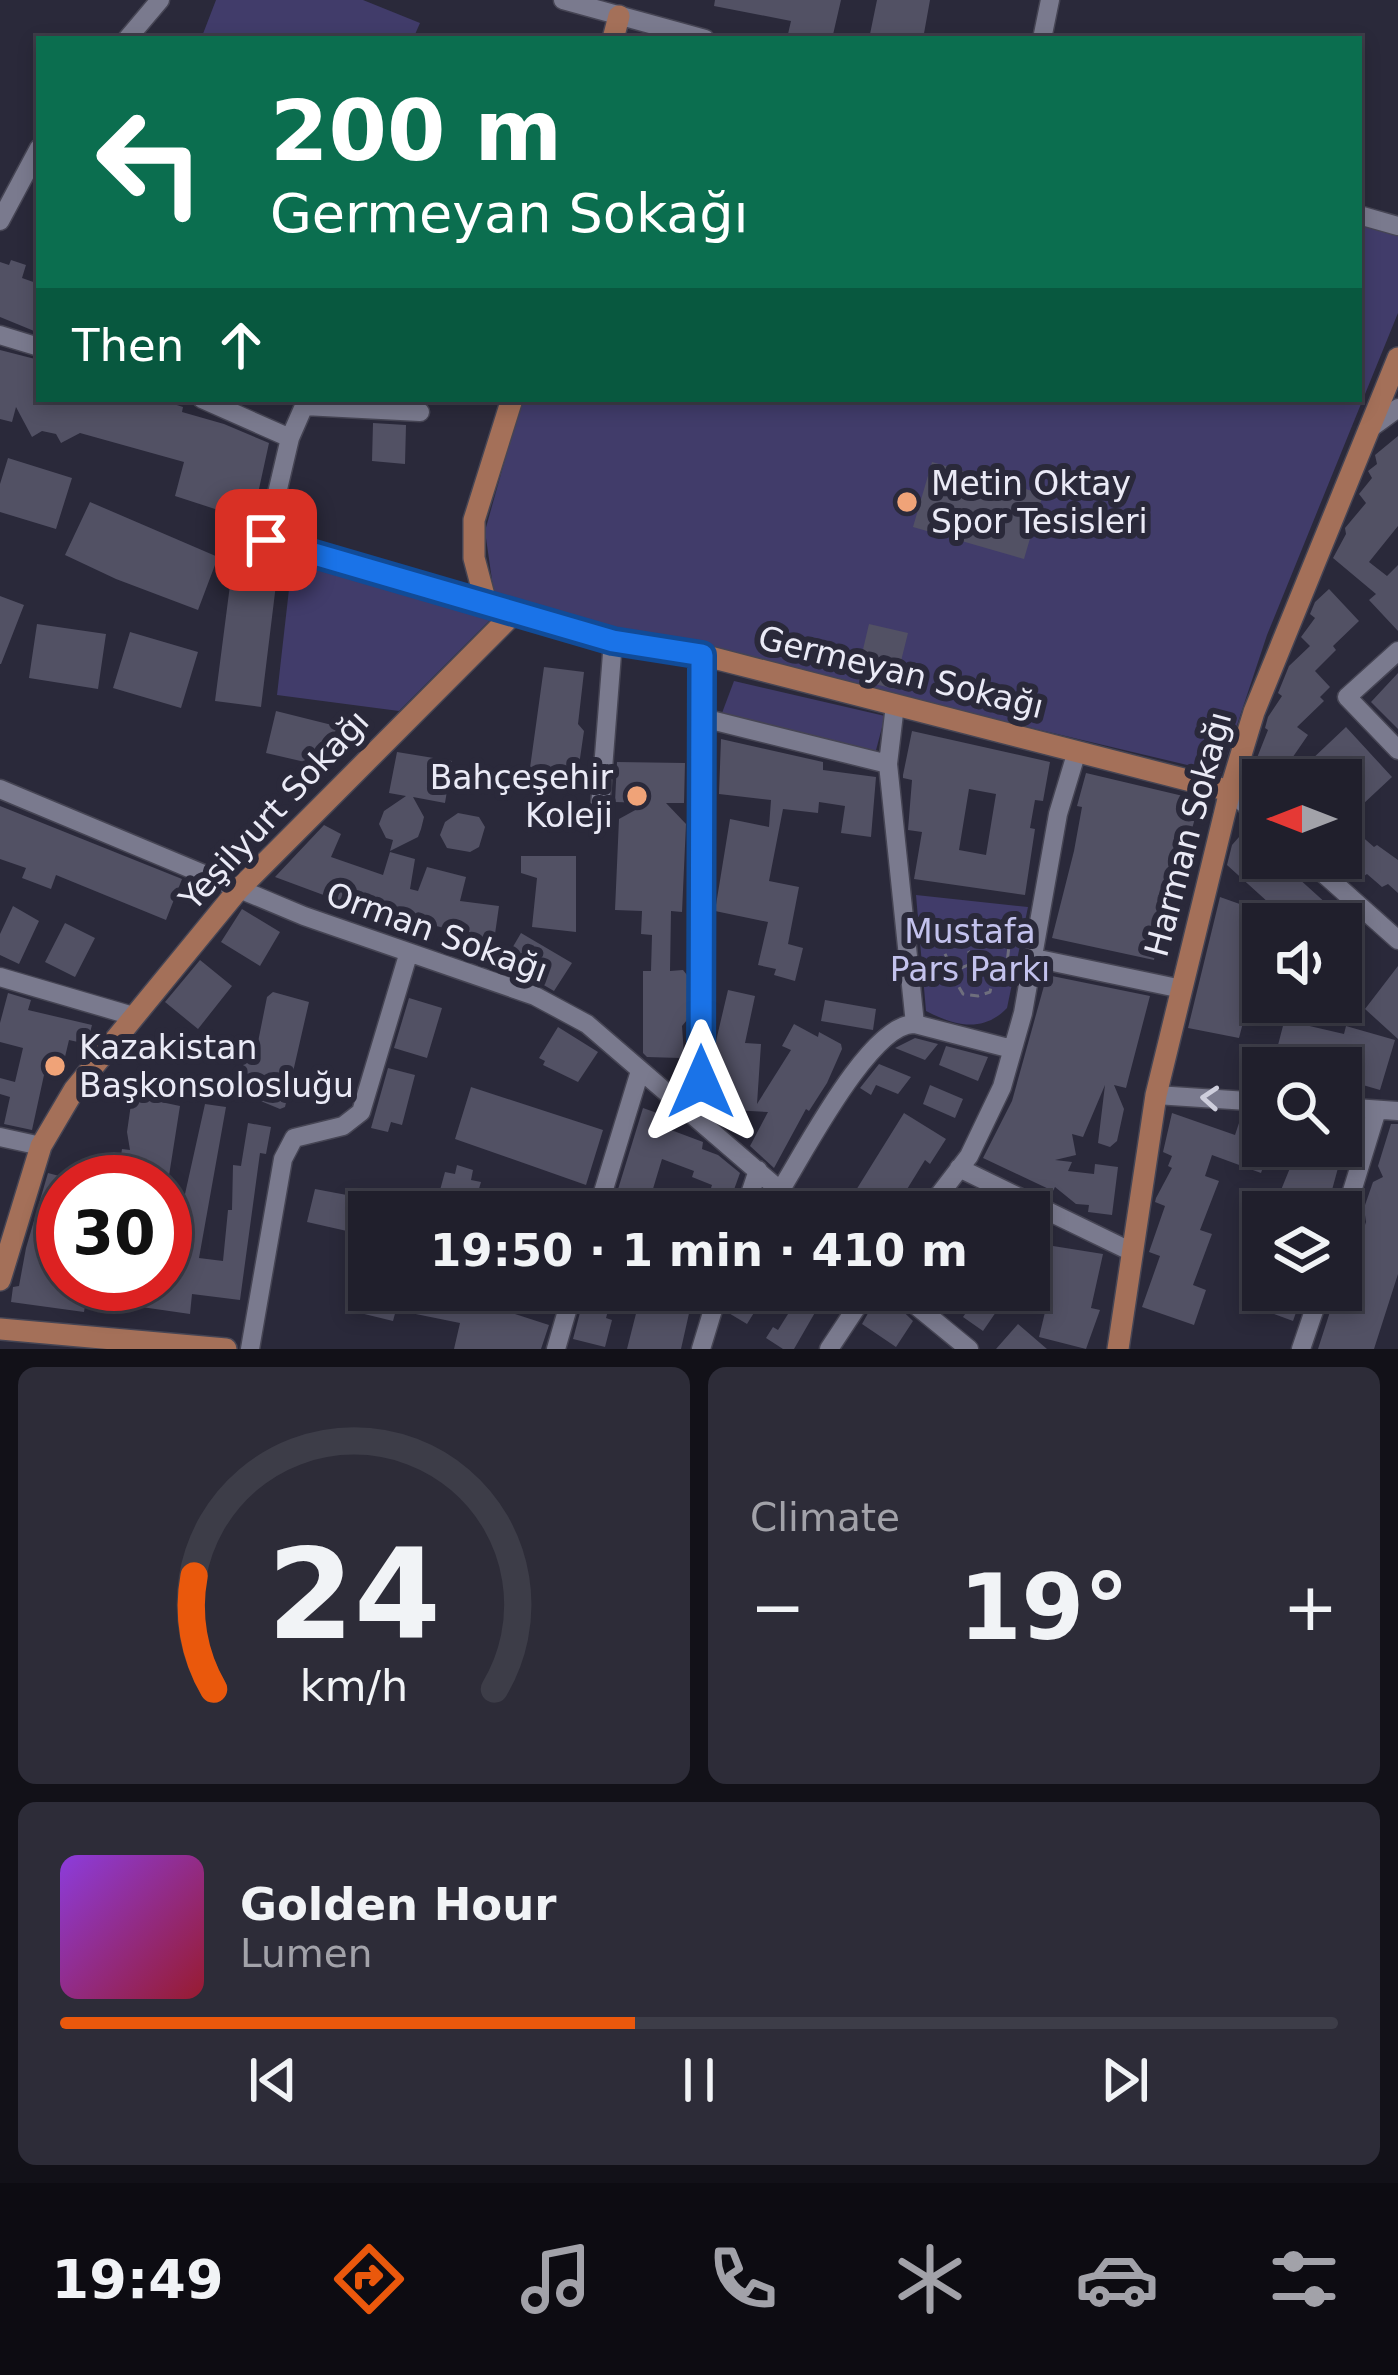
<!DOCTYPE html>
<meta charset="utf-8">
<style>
body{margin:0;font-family:"DejaVu Sans",sans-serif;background:#2d2c38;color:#f1f3f6;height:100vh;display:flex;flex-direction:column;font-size:45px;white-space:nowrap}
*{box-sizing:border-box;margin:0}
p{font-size:39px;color:#a2a2a9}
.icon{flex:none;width:66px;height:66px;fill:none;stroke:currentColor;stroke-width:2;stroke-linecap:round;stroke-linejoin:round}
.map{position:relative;height:1349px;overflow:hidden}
.side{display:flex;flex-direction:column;gap:18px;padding:18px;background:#121118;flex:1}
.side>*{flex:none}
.top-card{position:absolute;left:36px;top:36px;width:1326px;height:366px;border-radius:0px;box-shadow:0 6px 18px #0003,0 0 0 3px #3d3d48;background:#0b6e4f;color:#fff;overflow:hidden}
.needle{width:78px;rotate:270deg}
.controls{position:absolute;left:1242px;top:759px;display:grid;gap:24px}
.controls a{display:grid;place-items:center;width:120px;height:120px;border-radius:0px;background:#201f2c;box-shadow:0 6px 18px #0003,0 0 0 3px #3d3d48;font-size:60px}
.speed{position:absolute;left:36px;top:1155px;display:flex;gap:24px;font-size:60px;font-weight:700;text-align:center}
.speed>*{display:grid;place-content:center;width:156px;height:156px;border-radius:50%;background:#201f2c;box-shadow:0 6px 18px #0003,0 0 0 3px #3d3d48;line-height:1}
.speed .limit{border:18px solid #d22;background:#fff;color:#111}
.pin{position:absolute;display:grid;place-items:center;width:102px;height:102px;color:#fff;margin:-51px;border-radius:24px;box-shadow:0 6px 18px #0006}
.me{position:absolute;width:132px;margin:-66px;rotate:0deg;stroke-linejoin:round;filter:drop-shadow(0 0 9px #0008)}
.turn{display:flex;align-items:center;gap:42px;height:252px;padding:0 36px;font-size:54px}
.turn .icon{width:156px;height:156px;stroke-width:2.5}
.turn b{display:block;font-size:84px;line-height:102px}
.then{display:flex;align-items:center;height:114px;padding:0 36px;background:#0003;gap:24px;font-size:45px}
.big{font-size:90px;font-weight:700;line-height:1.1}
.side .widget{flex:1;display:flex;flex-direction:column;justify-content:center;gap:18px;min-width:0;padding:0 42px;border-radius:18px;background:#2d2c38}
.side .dial{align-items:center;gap:0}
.dial svg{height:312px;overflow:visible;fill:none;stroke:#3d3d48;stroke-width:7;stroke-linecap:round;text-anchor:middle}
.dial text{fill:#f1f3f6;stroke:none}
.song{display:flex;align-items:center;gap:36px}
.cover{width:144px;height:144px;border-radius:18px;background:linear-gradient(135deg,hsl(270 70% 55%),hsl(350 70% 35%))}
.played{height:12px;border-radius:6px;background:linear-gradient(90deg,#ea580c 45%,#3d3d48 45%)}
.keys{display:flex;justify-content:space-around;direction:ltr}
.heat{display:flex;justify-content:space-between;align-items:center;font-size:66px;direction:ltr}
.side .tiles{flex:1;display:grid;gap:18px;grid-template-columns:1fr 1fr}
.widget:last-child{grid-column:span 2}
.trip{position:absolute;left:348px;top:1191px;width:702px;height:120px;border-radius:0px;background:#201f2c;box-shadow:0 6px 18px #0003,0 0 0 3px #3d3d48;font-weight:700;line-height:120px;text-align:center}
.dock{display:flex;height:192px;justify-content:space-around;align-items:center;background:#0d0c12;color:#a2a2a9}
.dock .icon{width:84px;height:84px}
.dock .active{color:#ea580c}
.dock b{font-size:54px;color:#f1f3f6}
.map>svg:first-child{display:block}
.green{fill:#413c6a}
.building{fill:#525164;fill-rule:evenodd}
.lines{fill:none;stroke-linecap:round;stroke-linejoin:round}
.minor-casing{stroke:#464554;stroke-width:21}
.major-casing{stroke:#464554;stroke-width:24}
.path{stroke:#6e6e7d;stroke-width:3;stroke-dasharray:9 6;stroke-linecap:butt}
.minor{stroke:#7a7a8e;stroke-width:18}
.major{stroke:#a47059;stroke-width:21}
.oneway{stroke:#cecedc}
.route-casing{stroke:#114b97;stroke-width:30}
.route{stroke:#1a73e8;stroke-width:21}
.poi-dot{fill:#f0a378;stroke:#2a293a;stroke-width:4.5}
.labels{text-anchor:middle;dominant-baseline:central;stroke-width:12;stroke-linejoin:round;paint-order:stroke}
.poi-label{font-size:33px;fill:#eaeaf6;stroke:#2a293a;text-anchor:start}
.street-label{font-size:33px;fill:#eaeaf6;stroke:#2a293a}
.park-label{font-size:33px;fill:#c3c2ed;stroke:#2a293a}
</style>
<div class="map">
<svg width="1398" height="1349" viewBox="0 0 1398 1349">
<rect width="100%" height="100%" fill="#2a293a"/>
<!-- green -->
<path class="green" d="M 216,0 L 363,0 L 420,23 L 413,39 L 201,39 Z
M 1359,223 L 1398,234 L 1398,313 L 1267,635 L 1221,773 L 576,620 L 494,594 L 485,531 L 522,399 L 1359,399 Z
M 293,554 L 494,616 L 399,711 L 277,695 Z
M 734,681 L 885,716 L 875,754 L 722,713 Z
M 916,895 L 1028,907 L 1007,1008 C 983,1033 955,1026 926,1011 Z"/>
<!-- building -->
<path class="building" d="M 715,0 L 841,0 L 832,39 L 788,34 L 791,21 L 714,6 Z
M 877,0 L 930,0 L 923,39 L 869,39 Z
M 11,260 L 26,265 L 22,278 L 39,284 L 39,333 L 0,317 L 0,262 L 9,265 Z
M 0,350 L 39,360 L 39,399 L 158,399 L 183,407 L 182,412 L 224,424 L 269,443 L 252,521 L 175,496 L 184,462 L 80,433 L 61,443 L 56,434 L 42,431 L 32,437 L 16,407 L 12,422 L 0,419 Z
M 373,423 L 406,425 L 405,464 L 372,461 Z
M 1398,436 L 1398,526 L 1369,562 L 1387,576 L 1398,565 L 1398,631 L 1369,600 L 1376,594 L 1333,558 L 1346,534 L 1345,528 L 1366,503 L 1359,494 L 1372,478 L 1368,471 L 1377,464 L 1375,455 Z
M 8,458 L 72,478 L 56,529 L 0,512 L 0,484 Z
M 932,462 L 1043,494 L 1024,559 L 913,527 Z
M 90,502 L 218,557 L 198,610 L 116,579 L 65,555 Z
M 233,562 L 278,568 L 261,707 L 215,701 Z
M 1329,589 L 1359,621 L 1333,646 L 1336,650 L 1315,671 L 1330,687 L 1320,697 L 1324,701 L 1297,727 L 1308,735 L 1277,780 L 1259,780 L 1251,773 L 1268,730 L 1265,728 L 1268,717 L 1282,696 L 1278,693 L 1289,666 L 1310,646 L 1301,637 L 1315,618 L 1310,614 L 1315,602 Z
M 0,596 L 24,605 L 1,664 L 0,664 Z
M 37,624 L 106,634 L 98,689 L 29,678 Z
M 869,624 L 908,633 L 894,689 L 856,679 Z
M 130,632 L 198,652 L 181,708 L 113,688 Z
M 544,667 L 584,672 L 578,724 L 584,731 L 578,772 L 530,768 Z
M 1398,673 L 1398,729 L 1371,702 Z
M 276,711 L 340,727 L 331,768 L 266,753 Z
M 1346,727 L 1392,777 L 1362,805 L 1341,780 L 1290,780 Z
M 912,731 L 1050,762 L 1043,801 L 1035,800 L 1030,828 L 1035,829 L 1025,895 L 914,879 L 922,832 L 908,830 L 912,780 L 903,778 L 903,775 ZM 969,789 L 996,794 L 986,855 L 959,850 Z
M 721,739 L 823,762 L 823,770 L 876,777 L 871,837 L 841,833 L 845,806 L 819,802 L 818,813 L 783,809 L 769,881 L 799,887 L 788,944 L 803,948 L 795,981 L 774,975 L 776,969 L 758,965 L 768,922 L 715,911 L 730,819 L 769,827 L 771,800 L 719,794 Z
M 397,752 L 452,761 L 445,803 L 413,797 L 424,817 L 421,829 L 418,837 L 390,851 L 393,840 L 386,838 L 379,824 L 384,811 L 406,796 L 389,793 Z
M 617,762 L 685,763 L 684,803 L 666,803 L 686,824 L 682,912 L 671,911 L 670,971 L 683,970 L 687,975 L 687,1020 L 682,1026 L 684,1055 L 680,1058 L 647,1057 L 643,1053 L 643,971 L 651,971 L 652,935 L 641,934 L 642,911 L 615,910 L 619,819 L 648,803 L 615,802 Z
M 1086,773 L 1200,800 L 1168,916 L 1163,915 L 1154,960 L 1052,938 L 1074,851 L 1082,807 L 1077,806 Z
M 1348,805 L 1361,816 L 1351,827 L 1374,847 L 1377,845 L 1398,860 L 1398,893 L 1388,884 L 1382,887 L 1367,874 L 1361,878 L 1341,859 L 1341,812 Z
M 0,806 L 182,879 L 166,920 L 56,875 L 51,889 L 22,878 L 26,868 L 0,859 Z
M 458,813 L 479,817 L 485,827 L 479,847 L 470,852 L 447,848 L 440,835 L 445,822 Z
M 324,825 L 341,834 L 331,857 L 383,875 L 390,852 L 415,859 L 410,889 L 418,891 L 427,867 L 466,877 L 460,901 L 499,906 L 492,955 L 464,952 L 466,934 L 407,918 L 404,931 L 370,922 L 372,913 L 275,877 Z
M 1246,829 L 1263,845 L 1263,858 L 1276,858 L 1349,924 L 1263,924 L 1263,975 L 1256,994 L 1251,992 L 1239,1038 L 1188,1028 L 1220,897 L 1290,922 L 1227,865 L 1232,845 Z
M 521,856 L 576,856 L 576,932 L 532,927 L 537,878 L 521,873 Z
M 13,906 L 39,921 L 19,964 L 0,955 L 0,934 Z
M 242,909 L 280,932 L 260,966 L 221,942 Z
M 65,923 L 95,938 L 75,977 L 45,962 Z
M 521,933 L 572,963 L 554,991 L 504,962 Z
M 200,960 L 232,986 L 198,1029 L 165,1002 Z
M 1398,966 L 1398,1039 L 1365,1009 Z
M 1047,975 L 1150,996 L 1126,1088 L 1114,1085 L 1124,1109 L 1117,1141 L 1110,1147 L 1098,1143 L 1105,1085 L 1083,1137 L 1072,1134 L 1076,1155 L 1055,1160 L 1072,1162 L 1068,1171 L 1094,1174 L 1095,1164 L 1118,1167 L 1112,1215 L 1088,1212 L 1089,1205 L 1076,1204 L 1055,1187 L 1053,1191 L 983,1158 L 1012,1101 Z
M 728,990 L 755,996 L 745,1043 L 761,1044 L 757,1104 L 791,1050 L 782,1046 L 794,1024 L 818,1037 L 819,1032 L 841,1044 L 842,1049 L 827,1083 L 809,1111 L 806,1109 L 774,1168 L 750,1146 L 768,1112 L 712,1109 L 716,1041 Z
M 273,992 L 309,1002 L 285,1107 L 280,1109 L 239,1092 L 245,1054 L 250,1050 L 256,1052 L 267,997 Z
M 8,993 L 31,1000 L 28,1010 L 92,1025 L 87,1044 L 69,1040 L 60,1078 L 44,1075 L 32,1130 L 4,1124 L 10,1097 L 0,1094 L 0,1078 L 15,1082 L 23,1048 L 0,1042 L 0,1023 Z
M 409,998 L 442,1008 L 427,1058 L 394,1048 Z
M 825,1000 L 876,1009 L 873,1030 L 821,1021 Z
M 1288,1021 L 1344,1034 L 1346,1026 L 1395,1040 L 1380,1090 L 1349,1081 L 1341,1087 L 1341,1068 L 1272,1068 L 1284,1022 Z
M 558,1027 L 598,1052 L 578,1082 L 543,1065 L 545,1061 L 539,1058 Z
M 915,1038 L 938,1044 L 925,1060 L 895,1048 Z
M 946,1046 L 988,1057 L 978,1081 L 939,1065 Z
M 879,1064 L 911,1077 L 898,1094 L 876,1085 L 871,1095 L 860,1088 Z
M 388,1068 L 415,1075 L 402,1125 L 391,1122 L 388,1132 L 371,1128 Z
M 930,1085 L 963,1099 L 955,1118 L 923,1104 Z
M 471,1087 L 603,1130 L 586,1185 L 455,1139 Z
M 142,1098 L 180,1106 L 168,1182 L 117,1182 L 122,1149 L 130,1150 L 127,1132 L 131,1104 Z
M 205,1104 L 226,1107 L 199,1258 L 223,1261 L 228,1210 L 232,1210 L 233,1165 L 241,1166 L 248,1123 L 271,1127 L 266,1154 L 260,1153 L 240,1300 L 192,1294 L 190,1314 L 86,1299 L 84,1312 L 11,1302 L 13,1287 L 19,1286 L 26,1248 L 48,1173 L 63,1177 L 63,1284 L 165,1284 Z
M 643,1108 L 674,1119 L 671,1130 L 703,1142 L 702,1149 L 718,1155 L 740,1173 L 731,1198 L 710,1191 L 712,1185 L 692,1177 L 694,1171 L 662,1159 L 646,1212 L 611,1212 Z
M 904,1113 L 946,1139 L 930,1164 L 925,1160 L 893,1212 L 837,1212 L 850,1193 L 853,1195 Z
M 1172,1113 L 1235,1135 L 1242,1114 L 1263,1116 L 1263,1146 L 1270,1146 L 1261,1173 L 1212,1155 L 1205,1176 L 1219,1181 L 1200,1230 L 1212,1234 L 1193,1285 L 1206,1290 L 1194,1325 L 1142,1307 L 1160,1256 L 1149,1252 L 1165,1206 L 1155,1202 L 1156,1198 L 1172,1168 L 1168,1166 L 1172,1156 L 1163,1152 Z
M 1391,1124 L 1398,1124 L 1398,1274 L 1374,1349 L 1318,1349 L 1337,1290 L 1341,1290 L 1343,1272 L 1361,1278 L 1353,1260 L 1366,1222 L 1364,1208 L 1373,1182 L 1383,1177 L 1378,1166 Z
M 1299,1146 L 1344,1146 L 1326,1212 L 1272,1212 Z
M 457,1165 L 473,1170 L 471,1180 L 481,1182 L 472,1212 L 434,1212 L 445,1172 L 455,1174 Z
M 315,1189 L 405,1206 L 404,1212 L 369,1212 L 369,1236 L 307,1222 Z
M 960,1190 L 1007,1212 L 945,1212 Z
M 1053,1246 L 1103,1254 L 1091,1308 L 1100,1310 L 1086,1349 L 1039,1337 L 1053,1279 L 1047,1277 Z
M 365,1261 L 369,1261 L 369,1290 L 434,1290 L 466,1296 L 468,1290 L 511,1290 L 506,1311 L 549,1325 L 541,1349 L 454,1349 L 460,1323 L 396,1310 L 393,1321 L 352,1311 Z
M 1254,1265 L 1263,1269 L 1263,1290 L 1304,1290 L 1293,1321 L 1241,1302 Z
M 586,1290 L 614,1290 L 606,1318 L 612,1320 L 605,1347 L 573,1339 Z
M 642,1290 L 700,1290 L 694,1310 L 690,1309 L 681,1349 L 627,1349 Z
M 741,1290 L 768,1290 L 747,1324 L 727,1312 L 730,1299 L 734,1301 Z
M 803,1290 L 828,1290 L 794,1349 L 783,1349 L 766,1338 L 773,1327 L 778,1330 Z
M 881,1290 L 913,1321 L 896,1347 L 862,1324 Z
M 969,1290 L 999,1290 L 1007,1296 L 983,1331 L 963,1317 L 970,1307 L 962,1301 Z
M 1018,1324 L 1047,1349 L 996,1349 Z"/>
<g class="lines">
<defs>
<path id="minor" d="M 563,0 L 705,39
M 127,39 L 160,0
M 1042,39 L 1050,0
M 1359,215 L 1398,226
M 0,221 L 39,148
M 0,335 L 39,347
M 202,399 L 290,438 L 266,540 L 487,607
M 1372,427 L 1398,408
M 290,438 L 304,406 L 420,412
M 1398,651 L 1347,697 L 1398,750
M 895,705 L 888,764 L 915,1024
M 703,718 L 888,764
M 0,789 L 304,916 L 535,996 L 587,1024 L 805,1212
M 1230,791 L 1263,820
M 599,820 L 613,641
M 1306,858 L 1398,940
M 1034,958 L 1182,989
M 0,977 L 133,1016
M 1156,1095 L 1263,1102
M 1341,1107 L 1398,1111
M 691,1110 L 701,1081 L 702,655
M 0,1137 L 41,1146
M 959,1168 L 1130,1251
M 780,1191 C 804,1153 871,1022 915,1024 L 1012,1049
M 597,1212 L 640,1071
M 744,1212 L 758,1170
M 926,1212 L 969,1156 L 1002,1087 L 1023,1013 L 1058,814 L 1077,751
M 1341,1227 L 1377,1110
M 897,1290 L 969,1349
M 250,1349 L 283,1159 L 294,1138 L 343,1126 L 361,1112 L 408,955
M 556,1349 L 573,1290
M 701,1349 L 719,1290
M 829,1349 L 868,1290
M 1301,1349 L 1321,1290"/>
<path id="major" d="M 613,39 L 619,16
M 512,399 L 474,520 L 474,558 L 487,607 L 613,641 L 702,655 L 1230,791
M 0,1280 L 41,1146 L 74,1090 L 238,890 L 512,615
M 0,1329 L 226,1349
M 1118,1349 L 1156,1095 L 1230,791 L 1254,712 L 1398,358"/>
</defs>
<!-- minor casing -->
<use href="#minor" class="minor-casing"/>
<!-- major casing -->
<use href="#major" class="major-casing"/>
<!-- path -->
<path class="path" d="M 961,938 L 974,961
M 976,961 L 988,937
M 926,970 L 959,969 L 948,960 L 941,946 L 945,939 L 977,929 L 1010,938 L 1007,963
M 994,974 L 990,992 L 978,996 L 963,994 L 957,984 L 959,969 C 974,962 982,960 994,974 L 1007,963"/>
<!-- minor -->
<use href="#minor" class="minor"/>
<!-- major -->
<use href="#major" class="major"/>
</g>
<!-- one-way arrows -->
<defs><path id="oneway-chevron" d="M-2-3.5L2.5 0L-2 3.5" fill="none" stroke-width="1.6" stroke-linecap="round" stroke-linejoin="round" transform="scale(3)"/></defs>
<use class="oneway" href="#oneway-chevron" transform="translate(1210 1098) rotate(-176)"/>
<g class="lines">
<defs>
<path id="route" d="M 266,540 L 613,641 L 702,655 L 701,1082"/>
</defs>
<!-- route casing -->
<use href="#route" class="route-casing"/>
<!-- route -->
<use href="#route" class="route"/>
</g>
<!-- markers -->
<g class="poi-dot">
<circle cx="907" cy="502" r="12"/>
<circle cx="637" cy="796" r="12"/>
<circle cx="55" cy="1066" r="12"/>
</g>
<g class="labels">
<!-- poi labels -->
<g class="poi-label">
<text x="931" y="483">Metin Oktay<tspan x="931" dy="38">Spor Tesisleri</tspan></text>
<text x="613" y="777" text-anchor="end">Bahçeşehir<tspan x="613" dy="38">Koleji</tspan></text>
<text x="79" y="1047">Kazakistan<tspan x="79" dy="38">Başkonsolosluğu</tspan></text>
</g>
<!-- street labels -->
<g class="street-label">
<text transform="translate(901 672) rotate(14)">Germeyan Sokağı</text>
<text transform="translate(274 810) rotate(-47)">Yeşilyurt Sokağı</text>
<text transform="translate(1188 834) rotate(-75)">Harman Sokağı</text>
<text transform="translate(437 932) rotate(20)">Orman Sokağı</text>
</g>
<!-- park labels -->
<g class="park-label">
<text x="970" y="931">Mustafa<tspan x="970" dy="38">Pars Parkı</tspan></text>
</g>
</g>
</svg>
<div class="controls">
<a><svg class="needle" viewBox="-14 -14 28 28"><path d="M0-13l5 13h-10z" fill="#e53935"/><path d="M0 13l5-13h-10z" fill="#a2a2a9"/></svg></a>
<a><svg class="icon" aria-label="sound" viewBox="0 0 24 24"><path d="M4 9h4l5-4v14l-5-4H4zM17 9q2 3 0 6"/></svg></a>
<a><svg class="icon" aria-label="search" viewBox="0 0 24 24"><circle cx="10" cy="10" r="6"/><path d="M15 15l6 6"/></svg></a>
<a><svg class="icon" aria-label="layers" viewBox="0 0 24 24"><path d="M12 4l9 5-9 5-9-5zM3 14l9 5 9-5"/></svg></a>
</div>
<div class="speed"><div class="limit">30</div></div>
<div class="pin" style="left:266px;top:540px;background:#d93025"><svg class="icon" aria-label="arrive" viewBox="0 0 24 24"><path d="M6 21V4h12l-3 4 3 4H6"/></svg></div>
<svg class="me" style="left:701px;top:1082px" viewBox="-20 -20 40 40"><path d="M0-17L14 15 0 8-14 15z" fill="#1a73e8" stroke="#fff" stroke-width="4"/></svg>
<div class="trip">19:50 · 1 min · 410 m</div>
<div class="top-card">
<div class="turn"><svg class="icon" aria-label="left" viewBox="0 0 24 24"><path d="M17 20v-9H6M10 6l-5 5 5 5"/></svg><div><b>200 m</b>Germeyan Sokağı</div></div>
<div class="then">Then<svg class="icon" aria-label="ahead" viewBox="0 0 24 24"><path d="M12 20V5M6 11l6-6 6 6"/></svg></div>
</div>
</div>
<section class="side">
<div class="tiles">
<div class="widget dial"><svg viewBox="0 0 100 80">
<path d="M14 69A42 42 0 1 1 86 69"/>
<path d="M14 69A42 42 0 0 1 9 40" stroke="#ea580c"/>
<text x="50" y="56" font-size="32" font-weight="700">24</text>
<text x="50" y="72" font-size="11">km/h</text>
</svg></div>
<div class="widget"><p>Climate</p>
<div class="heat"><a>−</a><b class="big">19°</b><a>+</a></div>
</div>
<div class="widget">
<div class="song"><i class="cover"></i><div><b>Golden Hour</b><p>Lumen</p></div></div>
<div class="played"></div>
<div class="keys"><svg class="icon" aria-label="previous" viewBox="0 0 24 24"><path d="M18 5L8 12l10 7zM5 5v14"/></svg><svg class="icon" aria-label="pause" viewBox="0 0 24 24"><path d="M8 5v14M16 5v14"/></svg><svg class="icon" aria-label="next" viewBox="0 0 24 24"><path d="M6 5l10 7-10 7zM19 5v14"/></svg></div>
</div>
</div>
</section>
<nav class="dock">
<b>19:49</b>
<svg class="icon active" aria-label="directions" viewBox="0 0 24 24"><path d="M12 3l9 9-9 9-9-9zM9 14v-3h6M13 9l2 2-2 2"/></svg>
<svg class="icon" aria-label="music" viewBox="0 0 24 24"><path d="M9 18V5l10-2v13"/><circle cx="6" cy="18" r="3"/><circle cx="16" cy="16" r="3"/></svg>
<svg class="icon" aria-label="phone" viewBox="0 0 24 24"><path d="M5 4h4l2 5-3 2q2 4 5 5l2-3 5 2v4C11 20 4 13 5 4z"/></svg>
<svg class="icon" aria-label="climate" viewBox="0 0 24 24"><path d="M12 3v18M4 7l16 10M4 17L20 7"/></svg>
<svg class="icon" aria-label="car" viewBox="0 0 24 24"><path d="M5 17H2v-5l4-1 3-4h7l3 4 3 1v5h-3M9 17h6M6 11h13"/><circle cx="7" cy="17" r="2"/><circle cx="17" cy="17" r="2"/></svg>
<svg class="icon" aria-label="filters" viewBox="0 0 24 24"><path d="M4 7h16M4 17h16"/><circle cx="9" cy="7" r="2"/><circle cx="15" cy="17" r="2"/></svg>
</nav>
